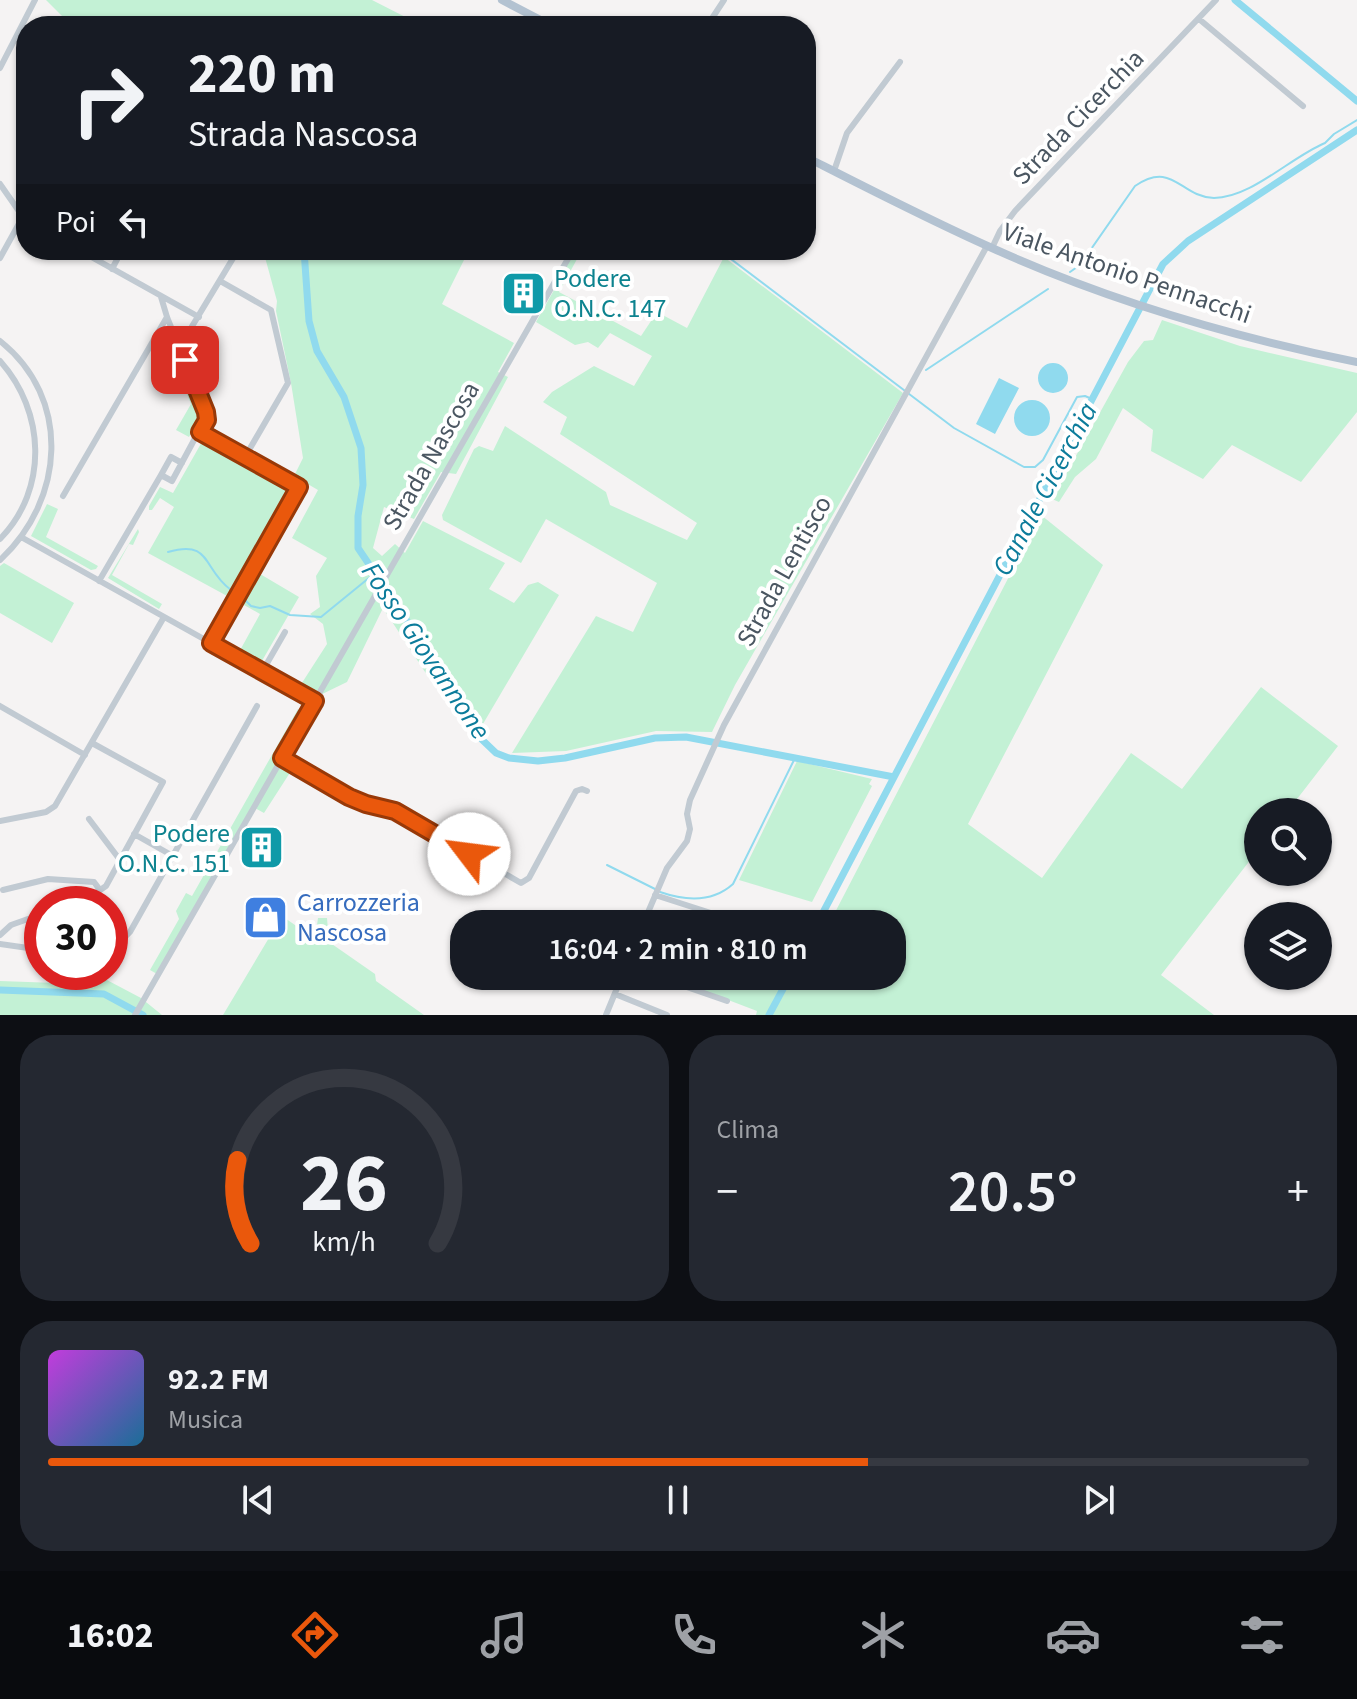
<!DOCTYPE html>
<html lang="it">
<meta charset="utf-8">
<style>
body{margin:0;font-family:"Source Sans 3",sans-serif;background:#242831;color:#f1f3f6;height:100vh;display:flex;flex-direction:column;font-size:30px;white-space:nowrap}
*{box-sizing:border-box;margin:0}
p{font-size:26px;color:#9ea1a6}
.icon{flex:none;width:44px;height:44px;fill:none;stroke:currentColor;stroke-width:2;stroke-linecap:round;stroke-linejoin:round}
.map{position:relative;height:1015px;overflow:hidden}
.details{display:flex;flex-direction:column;gap:20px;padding:20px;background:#0d0f14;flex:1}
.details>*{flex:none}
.guide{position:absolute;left:16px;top:16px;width:800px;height:244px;border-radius:32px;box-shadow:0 2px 6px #0004;background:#171b24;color:#f1f3f6;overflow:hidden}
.buttons{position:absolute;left:1244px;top:798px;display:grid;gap:16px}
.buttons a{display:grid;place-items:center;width:88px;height:88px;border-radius:50%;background:#171b24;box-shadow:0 2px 6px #0004;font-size:40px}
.speed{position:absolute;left:24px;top:886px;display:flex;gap:16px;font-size:40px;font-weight:700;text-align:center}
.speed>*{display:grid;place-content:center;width:104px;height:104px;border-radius:50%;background:#171b24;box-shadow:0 2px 6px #0004;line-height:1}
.speed .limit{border:12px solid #d22;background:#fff;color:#111}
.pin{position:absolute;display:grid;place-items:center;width:68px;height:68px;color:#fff;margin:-34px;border-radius:16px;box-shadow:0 4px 12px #0006}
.me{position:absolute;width:88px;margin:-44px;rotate:300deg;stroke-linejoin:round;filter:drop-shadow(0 0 6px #0008)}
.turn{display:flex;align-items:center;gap:28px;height:168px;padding:0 40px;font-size:36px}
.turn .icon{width:104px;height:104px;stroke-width:2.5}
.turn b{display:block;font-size:56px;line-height:68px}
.then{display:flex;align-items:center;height:76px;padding:0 40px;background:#0003;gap:16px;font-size:30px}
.big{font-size:60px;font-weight:600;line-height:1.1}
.details .card{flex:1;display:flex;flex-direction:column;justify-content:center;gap:12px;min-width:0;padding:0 28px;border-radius:32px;background:#242831}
.details .dial{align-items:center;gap:0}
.dial svg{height:208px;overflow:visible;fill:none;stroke:#363941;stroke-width:7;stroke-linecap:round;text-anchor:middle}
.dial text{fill:#f1f3f6;stroke:none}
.song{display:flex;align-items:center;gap:24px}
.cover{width:96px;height:96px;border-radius:12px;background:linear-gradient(135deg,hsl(290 70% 55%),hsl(200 70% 35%))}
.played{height:8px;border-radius:4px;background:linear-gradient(90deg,#ea580c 65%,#363941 65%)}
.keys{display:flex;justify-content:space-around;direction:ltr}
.heat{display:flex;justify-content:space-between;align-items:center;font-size:44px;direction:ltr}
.details .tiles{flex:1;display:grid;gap:20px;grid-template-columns:1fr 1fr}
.card:last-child{grid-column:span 2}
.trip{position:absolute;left:450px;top:910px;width:456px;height:80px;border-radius:32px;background:#171b24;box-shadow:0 2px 6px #0004;font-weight:600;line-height:80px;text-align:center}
.menu{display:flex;height:128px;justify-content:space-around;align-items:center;background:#090b0e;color:#9ea1a6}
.menu .icon{width:56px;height:56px}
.menu .current{color:#ea580c}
.menu b{font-size:36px;color:#f1f3f6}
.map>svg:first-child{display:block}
.green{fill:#c3f1d5}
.water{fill:#90daee}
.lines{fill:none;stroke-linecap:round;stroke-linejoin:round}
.stream{stroke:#90daee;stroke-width:2}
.canal{stroke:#90daee;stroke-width:7}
.minor{stroke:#c1cad2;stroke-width:6}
.major{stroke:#b3c2d1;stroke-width:8}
.route-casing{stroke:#983908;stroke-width:20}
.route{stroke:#ea580c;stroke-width:14}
.labels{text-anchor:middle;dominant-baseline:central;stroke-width:8;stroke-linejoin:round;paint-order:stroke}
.street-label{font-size:26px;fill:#4a5661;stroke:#fff}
.culture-label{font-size:26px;fill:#0d838f;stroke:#fff;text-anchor:start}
.shop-label{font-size:26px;fill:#366cbe;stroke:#fff;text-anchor:start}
.water-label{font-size:28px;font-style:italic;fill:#0c7c9b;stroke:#fff}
</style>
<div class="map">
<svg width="1357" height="1015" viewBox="0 0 1357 1015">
<rect width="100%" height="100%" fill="#f5f3f3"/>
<!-- green -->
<path class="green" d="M 46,0 L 372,0 L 423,26 L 72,26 Z
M 263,250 L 469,250 L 442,304 L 514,343 L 498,372 L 508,377 L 456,474 L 441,472 L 414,519 L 384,507 L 373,548 L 382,556 L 395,544 L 405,553 L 423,521 L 505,563 L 489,589 L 514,603 L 528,585 L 538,582 L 559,595 L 480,729 L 476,727 L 444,673 L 429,678 L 383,608 L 347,682 L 314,698 L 298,689 L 327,644 L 323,624 L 310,614 L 320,607 L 316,576 L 327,558 L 292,538 L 318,490 L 294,476 L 303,458 L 291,383 L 276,311 L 277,301 Z
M 564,250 L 582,250 L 559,292 L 641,336 L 657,312 L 687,328 L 724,257 L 903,393 L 735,685 L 712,732 L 656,731 L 566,751 L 512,753 L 596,616 L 633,632 L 657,583 L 546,519 L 521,563 L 443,520 L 442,515 L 474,449 L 479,446 L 493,451 L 505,426 L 606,492 L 610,505 L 687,540 L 697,523 L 560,434 L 567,417 L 543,402 L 552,392 L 594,366 L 634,386 L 652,356 L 610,333 L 598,348 L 588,342 L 575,345 L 536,322 L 567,267 Z
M 1162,320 L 1240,346 L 1357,373 L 1357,412 L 1301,482 L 1232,445 L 1203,479 L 1151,451 L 1153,430 L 1123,408 L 1096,459 L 1075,477 L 1059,502 L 1052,499 L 1128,362 L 1144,341 L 1153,340 Z
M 165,330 L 180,366 L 174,377 L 151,364 L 160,347 L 157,342 Z
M 184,377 L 200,417 L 189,437 L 176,430 L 191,404 L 182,381 Z
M 203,440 L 292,489 L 229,597 L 148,553 L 174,507 L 160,498 L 152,510 L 149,510 L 149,506 L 160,487 L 173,493 Z
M 47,504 L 58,509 L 46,537 L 98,566 L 96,569 L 91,570 L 31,536 Z
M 1041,515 L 1103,565 L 968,824 L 1042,878 L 1131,753 L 1182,789 L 1261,687 L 1338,746 L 1287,812 L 1258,812 L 1258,850 L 1161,975 L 1214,1015 L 756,1015 L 757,1011 L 668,977 L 892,976 L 892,924 L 829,924 Z
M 138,529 L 139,532 L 133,545 L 129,544 L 112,575 L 162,604 L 159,609 L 108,578 Z
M 4,563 L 74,603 L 52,643 L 0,613 L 0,566 Z
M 255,571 L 299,597 L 259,666 L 238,654 L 260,614 L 237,601 Z
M 298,709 L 303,716 L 282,752 L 293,768 L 264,813 L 253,807 L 157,974 L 150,970 L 179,919 L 176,911 L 186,893 L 192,896 Z
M 797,761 L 872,779 L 869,784 L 872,786 L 812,902 L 739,880 Z
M 282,916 L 315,939 L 318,918 L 327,918 L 329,942 L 375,974 L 376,981 L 424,1015 L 223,1015 Z
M 105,979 L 141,998 L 162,1015 L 0,1015 L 0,981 L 56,983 Z"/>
<!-- water -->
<path class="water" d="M1038 378a15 15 0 1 1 30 0a15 15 0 1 1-30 0Z
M 999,378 L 1019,388 L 995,434 L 976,424 Z
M1014 418a18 18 0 1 1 36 0a18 18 0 1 1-36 0Z"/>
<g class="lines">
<!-- stream -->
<path class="stream" d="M 719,250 L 954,428 L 1024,467 L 1035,467 L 1043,460 L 1077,397 L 1085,396 L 1092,399
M 1070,272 L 1080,265 L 1135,186 C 1173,160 1180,197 1214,198 C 1251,198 1291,157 1325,143 L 1334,134 L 1357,120
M 926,370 L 1048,289
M 168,552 C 212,539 202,569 231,590
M 240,595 L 251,606 L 260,608 L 270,606 L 290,615 L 321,617 L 375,573
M 607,865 L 655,889
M 660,892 C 686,901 712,903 733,884 L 795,758"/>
<!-- canal -->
<path class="canal" d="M 1235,0 L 1357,101
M 304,250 L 309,321 L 317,351 L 344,397 L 361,448 L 363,485 L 358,516 L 358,548 L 404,616 L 473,731 L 496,753 L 509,758 L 538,761 L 565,758 L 655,738 L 686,737 L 894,777
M 817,924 L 1163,264 L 1188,241 L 1357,130
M 0,990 L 104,994 L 143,1015
M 769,1015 L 790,976"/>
<!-- minor -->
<path class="minor" d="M 1199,19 L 1303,106
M 707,26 L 724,0
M 0,68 L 35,0
M 834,171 L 847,133 L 900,62
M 0,184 L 23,217
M 992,248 L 1000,231 L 1015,211 L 1216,0
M 79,250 L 199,317
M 0,258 L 26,211
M 112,269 L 122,250
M 220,281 L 271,310 L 288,383 L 245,457
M 161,297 L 167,317 L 207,416 L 172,481 L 161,475 L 171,457 L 182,463
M 0,341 C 72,398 65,500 0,560
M 179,348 L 238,250
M 0,361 C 45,411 49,489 0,539
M 200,432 L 299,487 L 211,643
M 63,496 L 167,317
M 21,537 L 315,701
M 99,581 L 161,475
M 262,672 L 285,632
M 0,706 L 85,755
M 282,758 L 356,801 L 400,813 L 521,883 L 529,878 L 576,791 L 582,789 L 587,791
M 89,819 L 120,860
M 0,821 L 46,812 L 55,806 L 164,617
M 134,834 L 173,856
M 3,890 L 48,879 L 94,882 L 100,890
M 655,895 L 745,924
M 70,904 L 90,897 L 106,886 L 163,782 L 92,743
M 643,924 L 667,868 L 687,841 L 690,829 L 687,814 L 690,800 L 724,725 L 987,246
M 0,935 L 11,925 L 42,914
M 0,944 L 42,950
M 110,944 L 124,938 L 130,932 L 257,706
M 655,976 L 727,1001
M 615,994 L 667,1015
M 135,1015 L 573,250
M 606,1015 L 622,976"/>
<!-- major -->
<path class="major" d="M 502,0 L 552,26
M 806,157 C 867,188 929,220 992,248 C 1107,300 1233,337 1357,362"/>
</g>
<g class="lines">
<defs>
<path id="route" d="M 185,360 L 206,412 L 207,420 L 200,432 L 299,487 L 211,643 L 315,701 L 282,758 L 349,797 L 366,804 L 395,811 L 469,854"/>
</defs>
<!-- route casing -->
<use href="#route" class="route-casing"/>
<!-- route -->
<use href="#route" class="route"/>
</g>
<!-- icons -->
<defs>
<symbol id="building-square" viewBox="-11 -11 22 22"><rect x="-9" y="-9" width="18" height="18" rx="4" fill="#0f9aa8" stroke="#fff"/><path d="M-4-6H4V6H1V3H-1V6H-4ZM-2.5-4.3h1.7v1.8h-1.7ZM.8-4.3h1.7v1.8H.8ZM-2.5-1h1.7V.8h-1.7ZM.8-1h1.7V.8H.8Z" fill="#fff"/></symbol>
<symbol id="shop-square" viewBox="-11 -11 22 22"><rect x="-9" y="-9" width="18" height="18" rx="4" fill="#3f7fe0" stroke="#fff"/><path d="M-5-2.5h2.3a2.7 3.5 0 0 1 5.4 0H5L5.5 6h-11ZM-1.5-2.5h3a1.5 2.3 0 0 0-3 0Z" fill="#fff"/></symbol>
</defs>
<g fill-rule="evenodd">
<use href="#building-square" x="498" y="268" width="51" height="51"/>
<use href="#building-square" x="236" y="822" width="51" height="51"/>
<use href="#shop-square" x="240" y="892" width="51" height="51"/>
</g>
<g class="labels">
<!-- street labels -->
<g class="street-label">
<text transform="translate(1078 117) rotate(-46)">Strada Cicerchia</text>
<text transform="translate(1127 273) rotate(19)">Viale Antonio Pennacchi</text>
<text transform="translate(431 456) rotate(-60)">Strada Nascosa</text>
<text transform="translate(784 571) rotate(-61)">Strada Lentisco</text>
</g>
<!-- culture labels -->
<g class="culture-label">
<text x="554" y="278">Podere<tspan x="554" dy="30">O.N.C. 147</tspan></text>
<text x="230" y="833" text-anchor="end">Podere<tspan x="230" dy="30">O.N.C. 151</tspan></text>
</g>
<!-- shop labels -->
<g class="shop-label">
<text x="297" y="902">Carrozzeria<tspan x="297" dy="30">Nascosa</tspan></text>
</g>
<!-- water labels -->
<g class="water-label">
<text transform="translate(1045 489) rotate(-62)">Canale Cicerchia</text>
<text transform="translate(426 651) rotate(56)">Fosso Giovannone</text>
</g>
</g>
</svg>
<div class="buttons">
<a><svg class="icon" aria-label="search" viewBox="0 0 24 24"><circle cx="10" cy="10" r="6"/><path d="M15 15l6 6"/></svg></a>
<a><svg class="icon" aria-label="layers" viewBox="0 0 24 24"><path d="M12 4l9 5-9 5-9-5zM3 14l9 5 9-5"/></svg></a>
</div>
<div class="speed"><div class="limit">30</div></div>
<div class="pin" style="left:185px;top:360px;background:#d93025"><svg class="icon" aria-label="arrive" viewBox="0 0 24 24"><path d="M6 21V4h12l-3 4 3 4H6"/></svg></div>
<svg class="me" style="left:469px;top:854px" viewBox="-20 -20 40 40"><circle r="19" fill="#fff"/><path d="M0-13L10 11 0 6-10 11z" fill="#ea580c"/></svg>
<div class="trip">16:04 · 2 min · 810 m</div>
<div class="guide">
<div class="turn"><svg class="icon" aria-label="right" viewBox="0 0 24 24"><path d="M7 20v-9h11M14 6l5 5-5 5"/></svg><div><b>220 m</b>Strada Nascosa</div></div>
<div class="then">Poi<svg class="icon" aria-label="left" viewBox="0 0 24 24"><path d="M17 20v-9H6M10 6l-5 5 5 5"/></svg></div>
</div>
</div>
<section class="details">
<div class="tiles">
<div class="card dial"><svg viewBox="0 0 100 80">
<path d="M14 69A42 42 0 1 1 86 69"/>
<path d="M14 69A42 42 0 0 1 9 37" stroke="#ea580c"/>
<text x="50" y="56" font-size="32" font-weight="700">26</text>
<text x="50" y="72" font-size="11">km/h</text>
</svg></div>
<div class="card"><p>Clima</p>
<div class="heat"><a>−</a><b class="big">20.5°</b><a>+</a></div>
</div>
<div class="card">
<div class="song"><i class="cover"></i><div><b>92.2 FM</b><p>Musica</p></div></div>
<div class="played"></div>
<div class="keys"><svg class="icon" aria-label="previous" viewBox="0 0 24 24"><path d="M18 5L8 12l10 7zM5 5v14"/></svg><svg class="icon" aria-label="pause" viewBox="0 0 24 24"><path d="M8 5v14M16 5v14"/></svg><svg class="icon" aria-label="next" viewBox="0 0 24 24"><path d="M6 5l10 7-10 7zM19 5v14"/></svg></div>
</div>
</div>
</section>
<nav class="menu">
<b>16:02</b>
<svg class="icon current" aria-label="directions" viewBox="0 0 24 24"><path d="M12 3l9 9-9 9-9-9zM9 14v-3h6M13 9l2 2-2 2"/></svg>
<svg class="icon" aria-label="music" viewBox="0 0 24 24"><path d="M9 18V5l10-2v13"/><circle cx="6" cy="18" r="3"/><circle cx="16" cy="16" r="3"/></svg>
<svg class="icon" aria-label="phone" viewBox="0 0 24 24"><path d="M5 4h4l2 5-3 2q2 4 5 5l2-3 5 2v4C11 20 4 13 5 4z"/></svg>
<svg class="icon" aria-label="climate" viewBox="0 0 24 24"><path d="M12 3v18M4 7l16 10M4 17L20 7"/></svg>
<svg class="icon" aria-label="car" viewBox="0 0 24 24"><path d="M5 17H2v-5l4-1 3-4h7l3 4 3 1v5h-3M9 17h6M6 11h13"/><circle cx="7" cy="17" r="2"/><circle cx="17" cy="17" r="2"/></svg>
<svg class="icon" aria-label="filters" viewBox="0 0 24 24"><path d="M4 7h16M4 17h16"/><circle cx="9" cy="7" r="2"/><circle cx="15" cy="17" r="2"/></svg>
</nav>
